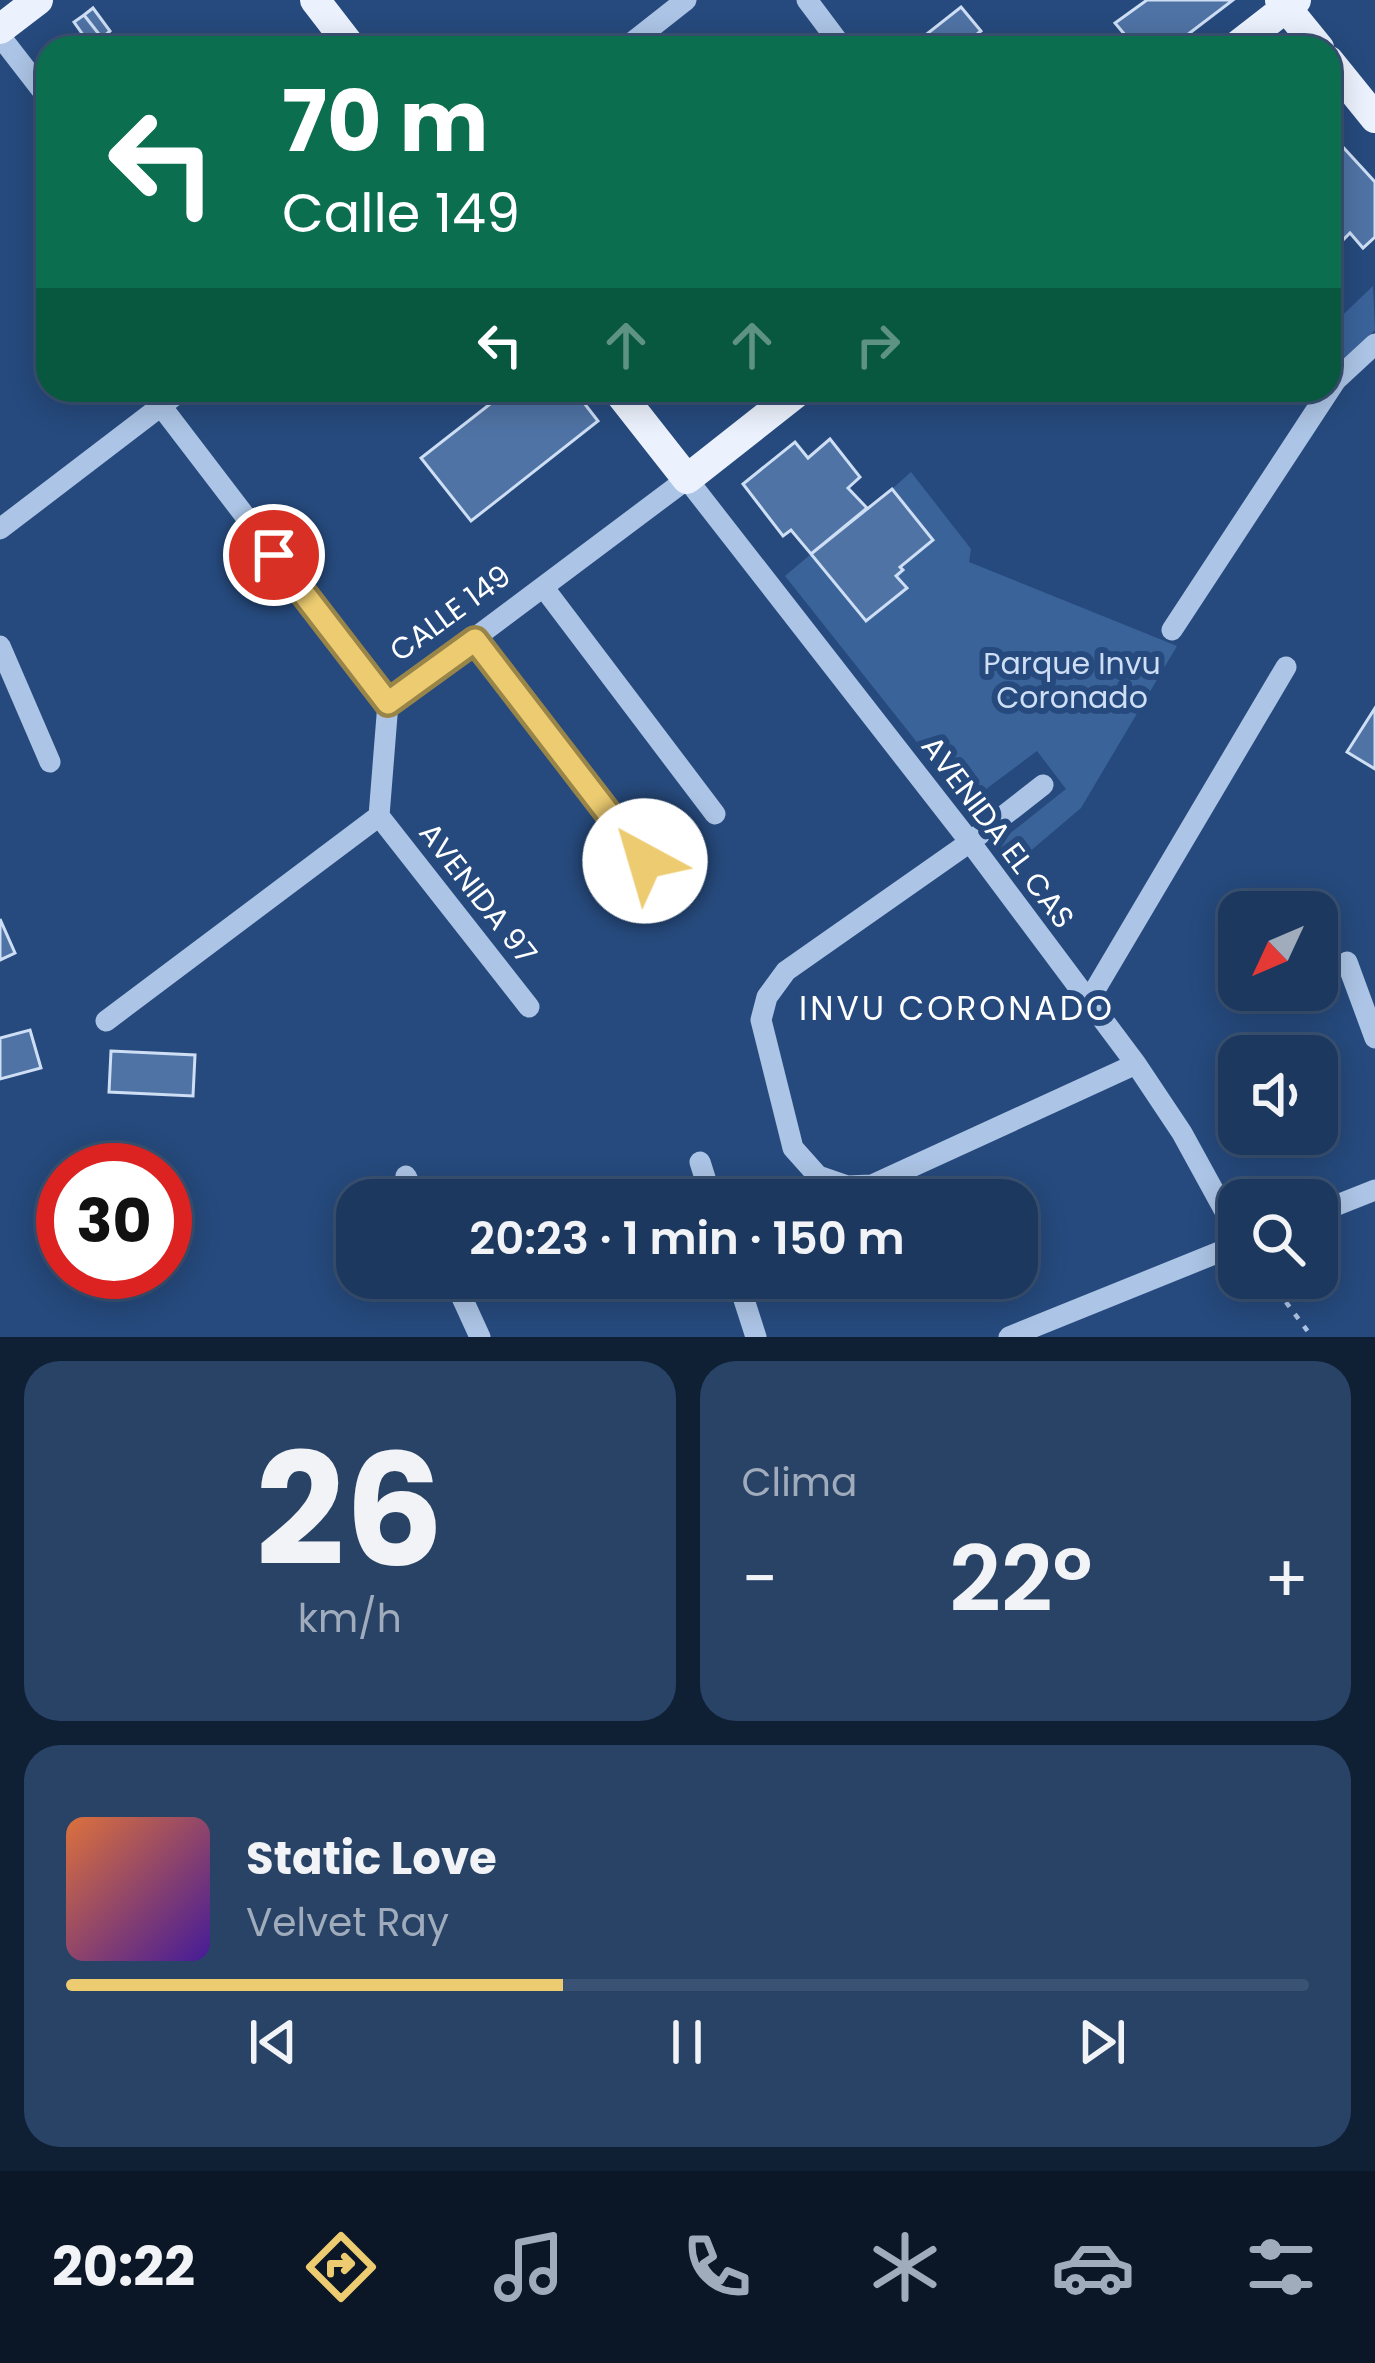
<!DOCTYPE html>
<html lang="es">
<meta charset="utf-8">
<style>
body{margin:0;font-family:Poppins,sans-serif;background:#294367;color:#f1f3f6;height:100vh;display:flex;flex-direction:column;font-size:45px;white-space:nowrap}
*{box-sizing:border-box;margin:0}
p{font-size:39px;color:#a0acbc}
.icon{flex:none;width:66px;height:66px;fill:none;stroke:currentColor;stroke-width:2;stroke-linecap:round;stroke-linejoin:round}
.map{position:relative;height:1337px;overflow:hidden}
.details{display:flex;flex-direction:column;gap:24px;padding:24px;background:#0f1f34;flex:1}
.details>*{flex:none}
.hud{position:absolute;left:36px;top:36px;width:1305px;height:366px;border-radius:36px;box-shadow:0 6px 30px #0003,0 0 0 3px #3a5273;background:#0b6e4f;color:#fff;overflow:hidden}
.needle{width:78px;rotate:226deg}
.fabs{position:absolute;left:1218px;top:891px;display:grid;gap:24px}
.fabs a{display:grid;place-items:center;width:120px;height:120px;border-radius:24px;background:#1c385e;box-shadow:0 6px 30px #0003,0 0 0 3px #3a5273;font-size:60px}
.speed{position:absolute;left:36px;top:1143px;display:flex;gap:24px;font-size:60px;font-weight:700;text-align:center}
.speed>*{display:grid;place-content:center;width:156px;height:156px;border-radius:50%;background:#1c385e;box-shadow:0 6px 30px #0003,0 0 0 3px #3a5273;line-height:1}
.speed .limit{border:18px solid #d22;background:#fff;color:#111}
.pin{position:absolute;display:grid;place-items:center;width:102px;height:102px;color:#fff;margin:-51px;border:6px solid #fff;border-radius:50%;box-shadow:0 3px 12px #0007}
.me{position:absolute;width:132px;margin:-66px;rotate:321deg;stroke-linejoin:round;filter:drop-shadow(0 0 9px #0008)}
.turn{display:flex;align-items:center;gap:42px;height:252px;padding:0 48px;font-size:54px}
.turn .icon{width:156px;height:156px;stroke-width:2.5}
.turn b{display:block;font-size:84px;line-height:102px}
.lanes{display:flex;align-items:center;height:114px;padding:0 48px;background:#0003;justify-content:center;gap:60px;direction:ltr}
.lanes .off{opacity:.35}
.big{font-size:90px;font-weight:600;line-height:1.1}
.details .widget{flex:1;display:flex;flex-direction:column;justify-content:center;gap:18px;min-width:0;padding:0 42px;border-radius:36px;background:#294367}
.details .dial{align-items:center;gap:0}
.dial b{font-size:156px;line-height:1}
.song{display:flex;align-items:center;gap:36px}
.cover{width:144px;height:144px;border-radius:18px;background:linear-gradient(135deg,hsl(20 70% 55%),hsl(260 70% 35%))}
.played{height:12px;border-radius:6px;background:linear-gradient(90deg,#edcc71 40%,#3a5273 40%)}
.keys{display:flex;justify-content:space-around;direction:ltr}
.heat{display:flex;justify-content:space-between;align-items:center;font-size:66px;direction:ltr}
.details .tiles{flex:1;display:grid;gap:24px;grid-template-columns:1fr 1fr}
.widget:last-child{grid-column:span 2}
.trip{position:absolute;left:336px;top:1179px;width:702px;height:120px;border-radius:36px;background:#1c385e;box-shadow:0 6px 30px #0003,0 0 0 3px #3a5273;font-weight:600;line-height:120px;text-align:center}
.tab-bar{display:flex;height:192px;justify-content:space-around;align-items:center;background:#0b1626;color:#a0acbc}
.tab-bar .icon{width:84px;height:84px}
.tab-bar .selected{color:#edcc71}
.tab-bar b{font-size:54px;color:#f1f3f6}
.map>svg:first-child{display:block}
.green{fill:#3a639a}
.building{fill:#4f73a5;stroke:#cedef4;stroke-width:3}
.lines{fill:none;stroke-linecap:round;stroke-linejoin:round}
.path{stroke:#acc4e5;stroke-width:4.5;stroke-dasharray:6 9;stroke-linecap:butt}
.minor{stroke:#acc4e5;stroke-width:21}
.major{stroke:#ecf2fd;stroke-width:30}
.route-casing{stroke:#9a8549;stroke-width:30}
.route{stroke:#edcc71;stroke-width:21}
.labels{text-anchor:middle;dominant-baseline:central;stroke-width:12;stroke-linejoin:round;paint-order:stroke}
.street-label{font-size:30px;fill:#fff;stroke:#264a7d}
.park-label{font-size:30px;fill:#cedef4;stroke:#264a7d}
.neighbourhood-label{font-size:33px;letter-spacing:3px;fill:#fff;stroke:#264a7d}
</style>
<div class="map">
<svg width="1375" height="1337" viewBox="0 0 1375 1337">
<rect width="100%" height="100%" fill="#264a7d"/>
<!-- green -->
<path class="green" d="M 1373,286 L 1375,330 L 1338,365 L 1329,359 L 1329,328 Z
M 911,472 L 971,549 L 969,562 L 1177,646 L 1081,808 L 1014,865 L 998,843 L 1066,789 L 1037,751 L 966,804 L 785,576 L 811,554 L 866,621 L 906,589 L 896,576 L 903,571 L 900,567 L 933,540 L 892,489 Z"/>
<!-- building -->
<path class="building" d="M 1147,0 L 1233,0 L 1170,48 L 1136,48 L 1115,23 Z
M 961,7 L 981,31 L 959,48 L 909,48 Z
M 93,8 L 110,31 L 102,38 L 84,15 Z
M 84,15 L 102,38 L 91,46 L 74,22 Z
M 1342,146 L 1375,182 L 1375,237 L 1363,248 L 1350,233 L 1336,247 L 1329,239 L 1329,157 Z
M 508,390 L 574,390 L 598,421 L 471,521 L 421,458 Z
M 830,439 L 860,477 L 848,488 L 867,508 L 811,554 L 791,530 L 783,536 L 743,484 L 795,442 L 808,458 Z
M 892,489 L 933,540 L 900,567 L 903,570 L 896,576 L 907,588 L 866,621 L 811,554 Z
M 1375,708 L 1375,769 L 1347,752 Z
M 0,919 L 15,953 L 0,960 Z
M 30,1030 L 41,1068 L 0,1079 L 0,1038 Z
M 111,1051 L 195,1055 L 193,1096 L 109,1092 Z"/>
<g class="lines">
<!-- path -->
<path class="path" d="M 1268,1278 L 1312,1337"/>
<!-- minor -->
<path class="minor" d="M 807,0 L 843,48
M 0,36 L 48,98
M 625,48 L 686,0
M 161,406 L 388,703
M 0,529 L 182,390
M 544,588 L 715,814
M 1172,630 L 1336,380 L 1375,344
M 475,639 L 645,861
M 0,646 L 50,762
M 1043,785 L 970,842 L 786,971 L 767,997 L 761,1020 L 793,1148 L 818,1176 L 847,1186 L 872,1185 L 1136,1064
M 379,816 L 529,1007
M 1347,962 L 1375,1038
M 1089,1000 L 1286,667
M 106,1021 L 379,816 L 388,703 L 687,479 L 970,842 L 1136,1064 L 1182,1133 L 1239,1237
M 700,1162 L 712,1200
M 406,1176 L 417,1200
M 1317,1213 L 1375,1190
M 453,1278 L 480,1337
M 737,1278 L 756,1337
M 1009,1337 L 1239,1244"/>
<!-- major -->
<path class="major" d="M 315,0 L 352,48
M 1280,0 L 1319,48
M 0,29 L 38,0
M 1234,48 L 1296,0
M 1329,61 L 1375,118
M 617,390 L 687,479 L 800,390"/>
</g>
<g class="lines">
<defs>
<path id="route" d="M 274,555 L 388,703 L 475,640 L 645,861"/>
</defs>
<!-- route casing -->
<use href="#route" class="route-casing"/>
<!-- route -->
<use href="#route" class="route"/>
</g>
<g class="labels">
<!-- street labels -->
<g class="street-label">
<text transform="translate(450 613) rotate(-36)">CALLE 149</text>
<text transform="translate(998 832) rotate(53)">AVENIDA EL CAS</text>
<text transform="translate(478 893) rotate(52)">AVENIDA 97</text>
</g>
<!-- park labels -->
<g class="park-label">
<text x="1072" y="663">Parque Invu<tspan x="1072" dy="34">Coronado</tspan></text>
</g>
<!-- neighbourhood labels -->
<g class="neighbourhood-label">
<text x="957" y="1008">INVU CORONADO</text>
</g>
</g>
</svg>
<div class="fabs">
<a><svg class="needle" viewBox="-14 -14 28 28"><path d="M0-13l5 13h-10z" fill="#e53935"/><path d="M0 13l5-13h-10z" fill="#a0acbc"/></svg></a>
<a><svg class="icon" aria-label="sound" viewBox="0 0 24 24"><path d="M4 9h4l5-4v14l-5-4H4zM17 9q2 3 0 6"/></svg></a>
<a><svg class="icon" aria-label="search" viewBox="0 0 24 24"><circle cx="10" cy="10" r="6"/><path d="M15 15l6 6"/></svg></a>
</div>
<div class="speed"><div class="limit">30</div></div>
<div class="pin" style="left:274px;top:555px;background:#d93025"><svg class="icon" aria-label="arrive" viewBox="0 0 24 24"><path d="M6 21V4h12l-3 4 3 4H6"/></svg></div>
<svg class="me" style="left:645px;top:861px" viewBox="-20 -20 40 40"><circle r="19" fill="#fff"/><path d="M0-13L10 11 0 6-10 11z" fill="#edcc71"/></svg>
<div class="trip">20:23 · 1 min · 150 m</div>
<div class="hud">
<div class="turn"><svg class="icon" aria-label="left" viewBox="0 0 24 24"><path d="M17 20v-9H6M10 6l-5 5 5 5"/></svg><div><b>70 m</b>Calle 149</div></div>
<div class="lanes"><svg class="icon" aria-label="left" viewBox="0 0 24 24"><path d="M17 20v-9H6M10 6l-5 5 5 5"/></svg><svg class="icon off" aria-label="ahead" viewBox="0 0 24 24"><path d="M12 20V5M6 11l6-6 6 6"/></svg><svg class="icon off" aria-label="ahead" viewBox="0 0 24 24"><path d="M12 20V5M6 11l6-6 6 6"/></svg><svg class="icon off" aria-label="right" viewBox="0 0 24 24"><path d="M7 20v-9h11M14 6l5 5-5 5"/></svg></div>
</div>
</div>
<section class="details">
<div class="tiles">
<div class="widget dial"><b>26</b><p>km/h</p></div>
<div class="widget"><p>Clima</p>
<div class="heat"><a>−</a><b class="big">22°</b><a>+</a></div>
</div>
<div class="widget">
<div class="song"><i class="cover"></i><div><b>Static Love</b><p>Velvet Ray</p></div></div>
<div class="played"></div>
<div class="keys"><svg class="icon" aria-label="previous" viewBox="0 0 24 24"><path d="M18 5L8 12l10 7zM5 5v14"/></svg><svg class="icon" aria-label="pause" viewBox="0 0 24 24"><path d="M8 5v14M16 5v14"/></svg><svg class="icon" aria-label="next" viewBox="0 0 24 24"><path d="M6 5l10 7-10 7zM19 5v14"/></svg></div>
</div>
</div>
</section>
<nav class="tab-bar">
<b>20:22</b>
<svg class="icon selected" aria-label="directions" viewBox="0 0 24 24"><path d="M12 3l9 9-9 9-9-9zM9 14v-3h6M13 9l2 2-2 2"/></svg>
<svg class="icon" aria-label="music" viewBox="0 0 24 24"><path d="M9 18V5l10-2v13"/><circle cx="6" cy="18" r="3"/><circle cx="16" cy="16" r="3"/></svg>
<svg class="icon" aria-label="phone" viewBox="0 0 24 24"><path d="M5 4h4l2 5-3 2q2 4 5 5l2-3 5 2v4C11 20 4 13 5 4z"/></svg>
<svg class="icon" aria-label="climate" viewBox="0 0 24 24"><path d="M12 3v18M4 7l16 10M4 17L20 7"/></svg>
<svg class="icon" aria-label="car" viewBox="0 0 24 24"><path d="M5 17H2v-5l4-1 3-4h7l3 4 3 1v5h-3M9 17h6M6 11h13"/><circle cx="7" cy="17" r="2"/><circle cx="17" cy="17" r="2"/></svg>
<svg class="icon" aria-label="filters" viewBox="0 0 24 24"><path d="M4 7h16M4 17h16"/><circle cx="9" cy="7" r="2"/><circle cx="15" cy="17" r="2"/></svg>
</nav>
